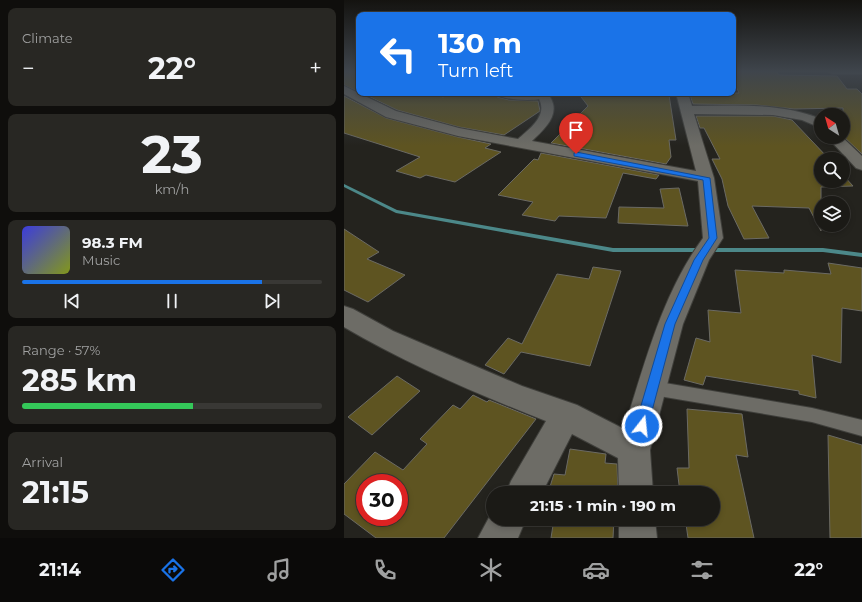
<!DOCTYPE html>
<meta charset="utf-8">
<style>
body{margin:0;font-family:Montserrat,sans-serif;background:#282723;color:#f1f3f6;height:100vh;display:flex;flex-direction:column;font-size:15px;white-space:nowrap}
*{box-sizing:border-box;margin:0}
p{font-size:13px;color:#a0a1a1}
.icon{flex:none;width:22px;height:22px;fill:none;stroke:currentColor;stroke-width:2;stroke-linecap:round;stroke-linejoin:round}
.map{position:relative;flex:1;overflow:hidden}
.sheet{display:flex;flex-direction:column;gap:8px;padding:8px;background:#0f0e0c;width:344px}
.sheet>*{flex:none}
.guide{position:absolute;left:12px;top:12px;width:380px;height:84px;border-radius:8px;box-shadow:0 2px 6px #0003,0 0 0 1px #393835;background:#1a73e8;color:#fff;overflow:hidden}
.needle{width:26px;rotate:323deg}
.controls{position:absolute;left:470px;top:108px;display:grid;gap:8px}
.controls a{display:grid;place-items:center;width:36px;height:36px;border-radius:50%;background:#1b1a16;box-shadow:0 2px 6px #0003,0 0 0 1px #393835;font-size:20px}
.speed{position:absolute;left:12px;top:474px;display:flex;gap:8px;font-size:20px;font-weight:700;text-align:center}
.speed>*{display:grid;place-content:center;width:52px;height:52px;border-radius:50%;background:#1b1a16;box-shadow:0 2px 6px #0003,0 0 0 1px #393835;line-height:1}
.speed .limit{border:6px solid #d22;background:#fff;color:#111}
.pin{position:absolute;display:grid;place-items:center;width:34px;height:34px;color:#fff;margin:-41px -17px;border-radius:50% 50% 50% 0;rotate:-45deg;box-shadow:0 0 4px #0007}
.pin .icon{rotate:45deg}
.me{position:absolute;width:44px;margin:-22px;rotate:16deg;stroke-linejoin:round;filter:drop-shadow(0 0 3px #0008)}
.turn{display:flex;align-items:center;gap:14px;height:84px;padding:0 16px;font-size:18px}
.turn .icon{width:52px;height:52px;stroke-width:2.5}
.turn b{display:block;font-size:28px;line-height:34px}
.big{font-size:30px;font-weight:700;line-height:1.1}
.sheet .tile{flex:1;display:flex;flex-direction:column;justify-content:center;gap:6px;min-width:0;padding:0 14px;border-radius:8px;background:#282723}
.sheet .dial{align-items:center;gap:0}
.dial b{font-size:52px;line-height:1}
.song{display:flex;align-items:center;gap:12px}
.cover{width:48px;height:48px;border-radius:6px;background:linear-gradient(135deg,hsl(240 70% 55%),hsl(70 70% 35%))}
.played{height:4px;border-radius:2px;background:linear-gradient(90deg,#1a73e8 80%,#393835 80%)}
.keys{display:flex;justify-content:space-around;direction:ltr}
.heat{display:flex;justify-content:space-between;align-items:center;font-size:22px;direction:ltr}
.charge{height:6px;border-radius:3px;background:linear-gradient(90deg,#34c759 57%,#393835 0)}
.trip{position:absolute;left:142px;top:486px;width:234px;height:40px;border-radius:20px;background:#1b1a16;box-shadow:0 2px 6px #0003,0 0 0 1px #393835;font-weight:700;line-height:40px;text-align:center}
.tabs{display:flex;height:64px;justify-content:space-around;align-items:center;background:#0b0a09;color:#a0a1a1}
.tabs .icon{width:28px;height:28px}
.tabs .selected{color:#1a73e8}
.tabs b{font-size:18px;color:#f1f3f6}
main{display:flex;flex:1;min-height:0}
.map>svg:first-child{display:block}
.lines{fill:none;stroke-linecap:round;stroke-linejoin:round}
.stream{fill:#4c8889;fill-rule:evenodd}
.building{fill:#5e5421;stroke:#6b6a64;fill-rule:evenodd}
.service-casing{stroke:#3f3f3b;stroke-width:2}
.minor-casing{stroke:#3f3f3b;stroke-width:2}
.service{fill:#6d6c66;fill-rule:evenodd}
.minor{fill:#6d6c66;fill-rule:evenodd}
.route{fill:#1a73e8;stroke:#114b97}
</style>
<main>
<section class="sheet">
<div class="tile"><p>Climate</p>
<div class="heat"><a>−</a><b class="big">22°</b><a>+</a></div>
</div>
<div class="tile dial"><b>23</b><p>km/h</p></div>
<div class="tile">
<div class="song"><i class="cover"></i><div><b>98.3 FM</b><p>Music</p></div></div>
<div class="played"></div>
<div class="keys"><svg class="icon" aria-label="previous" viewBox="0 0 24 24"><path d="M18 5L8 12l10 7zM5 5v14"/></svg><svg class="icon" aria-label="pause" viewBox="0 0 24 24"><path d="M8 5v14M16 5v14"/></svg><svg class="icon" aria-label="next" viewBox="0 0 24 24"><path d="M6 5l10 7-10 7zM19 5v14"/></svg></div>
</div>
<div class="tile"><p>Range · 57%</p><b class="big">285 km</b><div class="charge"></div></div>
<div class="tile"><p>Arrival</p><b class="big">21:15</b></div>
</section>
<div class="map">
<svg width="518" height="538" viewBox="0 0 518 538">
<rect width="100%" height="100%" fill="#24231e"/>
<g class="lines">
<!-- stream -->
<path class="stream" d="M 0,184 L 53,210 L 269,248 L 479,248 L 518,253 L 518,257 L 479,252 L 269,252 L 52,213 L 0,187 Z"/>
</g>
<!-- building -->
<path class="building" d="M 0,71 L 15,71 L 15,92 L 0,85 Z
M 389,71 L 433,72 L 435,75 L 493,76 L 503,89 L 513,89 L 518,94 L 518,154 L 499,136 L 499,108 L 450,109 L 413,105 L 349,104 L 346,95 L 354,95 L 354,93 L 395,93 L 389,79 Z
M 18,93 L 50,94 L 87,93 L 99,97 L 109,93 L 150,93 L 153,97 L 165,100 L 194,101 L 196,111 L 160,135 L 115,127 L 53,110 Z
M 234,93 L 325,95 L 332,140 L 325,140 L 327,157 L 322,164 L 207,143 L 244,106 Z
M 0,96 L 42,118 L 114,137 L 147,144 L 141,148 L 157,152 L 111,182 L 82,175 L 76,178 L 52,171 L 76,157 L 0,133 Z
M 352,116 L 429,116 L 448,120 L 485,159 L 477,159 L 477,181 L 499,181 L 499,175 L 509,186 L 477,187 L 477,231 L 465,208 L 408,206 L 425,238 L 400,239 L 384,206 L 378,179 L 368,159 L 376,159 L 360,128 L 356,128 Z
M 197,153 L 315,175 L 312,179 L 279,173 L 262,218 L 215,216 L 211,221 L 178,215 L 189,202 L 154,195 L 190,159 L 194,160 Z
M 335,188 L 344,226 L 274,223 L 275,207 L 320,208 L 316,189 Z
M 0,229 L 35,252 L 23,259 L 61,275 L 24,302 L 0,290 Z
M 484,263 L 518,268 L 518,311 L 498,308 L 497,363 L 468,355 L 472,398 L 455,394 L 455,391 L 362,376 L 359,385 L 340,380 L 352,338 L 366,342 L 364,310 L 397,313 L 391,270 L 440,273 L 440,270 L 487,274 Z
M 249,267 L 277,271 L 246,366 L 177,352 L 160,374 L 141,365 L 164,338 L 178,344 L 213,274 L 245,279 Z
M 53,376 L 76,391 L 28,435 L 4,417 Z
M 129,395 L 143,402 L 145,400 L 192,419 L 100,538 L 32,538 L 0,514 L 0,484 L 31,452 L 59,470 L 83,444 L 76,439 L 109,405 L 116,409 ZM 21,483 L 55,483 L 55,517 L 21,517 Z
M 343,409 L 398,414 L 404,457 L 392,455 L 410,538 L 344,538 L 342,524 L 339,524 L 338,519 L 369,519 L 369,493 L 336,493 L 333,468 L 345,468 Z
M 484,435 L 518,445 L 518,538 L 486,538 Z
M 226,449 L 262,454 L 261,463 L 273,464 L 274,493 L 204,493 L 210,474 L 221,475 Z
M 210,519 L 274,519 L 274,520 L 270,519 L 269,538 L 207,538 Z"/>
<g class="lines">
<defs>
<path id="service" d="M 309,381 L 468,408 L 518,420 L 518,436 L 468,422 L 309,395 L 303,393 L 301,388 L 303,383 Z"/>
<path id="minor" d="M 483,71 L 518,71 L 518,74 L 488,74 Z
M 0,86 L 52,111 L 115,128 L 174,139 C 185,129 204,116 195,99 C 187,101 156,100 151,93 L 212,93 L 206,97 C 217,114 201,129 188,141 L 352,171 L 332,93 L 344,93 L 348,106 C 391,106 436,102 477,119 L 477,128 L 458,120 L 429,115 L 350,114 L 370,178 L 379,238 L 365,260 L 339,324 L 306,450 L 309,493 L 275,493 L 274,458 L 228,434 L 198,493 L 162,493 L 167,481 L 202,421 C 133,394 63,364 0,327 L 0,306 L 9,309 L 49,331 L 178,386 L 233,405 L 280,429 C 301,363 318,294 359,238 L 354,181 L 114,136 L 42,117 L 0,94 Z
M 483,137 L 498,137 L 518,156 L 518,170 L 512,168 Z
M 149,510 L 149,519 L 182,519 L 174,538 L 134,538 Z
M 275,519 L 311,519 L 313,538 L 275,538 Z"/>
</defs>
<!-- service casing -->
<use href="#service" class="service-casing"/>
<!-- minor casing -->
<use href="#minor" class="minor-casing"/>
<!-- service -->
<use href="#service" class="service"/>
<!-- minor -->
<use href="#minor" class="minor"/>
</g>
<!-- sky -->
<linearGradient id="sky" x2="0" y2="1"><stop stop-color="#141310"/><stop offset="0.49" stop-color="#3f454c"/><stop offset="1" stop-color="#3f454c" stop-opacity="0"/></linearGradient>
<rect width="518" height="146" fill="url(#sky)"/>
<!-- route -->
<path class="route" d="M 232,152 L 366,178 L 373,238 L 359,260 L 331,324 L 304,426 L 302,430 L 298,431 L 293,430 L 291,426 L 321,324 L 350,260 L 365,238 L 359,180 L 230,156 L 230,153 Z"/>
</svg>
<div class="controls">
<a><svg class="needle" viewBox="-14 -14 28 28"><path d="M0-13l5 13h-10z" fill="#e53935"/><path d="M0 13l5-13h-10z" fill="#a0a1a1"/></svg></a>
<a><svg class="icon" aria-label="search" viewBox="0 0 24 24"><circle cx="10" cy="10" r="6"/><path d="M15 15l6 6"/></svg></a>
<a><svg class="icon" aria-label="layers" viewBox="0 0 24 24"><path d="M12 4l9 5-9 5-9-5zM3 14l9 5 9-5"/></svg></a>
</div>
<div class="speed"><div class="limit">30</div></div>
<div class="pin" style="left:232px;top:154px;background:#d93025"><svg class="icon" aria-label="arrive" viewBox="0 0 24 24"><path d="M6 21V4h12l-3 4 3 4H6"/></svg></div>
<svg class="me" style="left:298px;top:426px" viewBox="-20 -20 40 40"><circle r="17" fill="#1a73e8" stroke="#fff" stroke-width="3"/><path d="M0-11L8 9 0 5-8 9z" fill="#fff"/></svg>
<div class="trip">21:15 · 1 min · 190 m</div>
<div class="guide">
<div class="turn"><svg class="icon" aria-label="left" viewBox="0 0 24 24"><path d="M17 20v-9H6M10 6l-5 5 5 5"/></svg><div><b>130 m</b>Turn left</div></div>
</div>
</div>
</main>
<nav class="tabs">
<b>21:14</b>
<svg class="icon selected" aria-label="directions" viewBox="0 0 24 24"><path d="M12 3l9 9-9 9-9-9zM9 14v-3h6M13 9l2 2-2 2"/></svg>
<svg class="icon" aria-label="music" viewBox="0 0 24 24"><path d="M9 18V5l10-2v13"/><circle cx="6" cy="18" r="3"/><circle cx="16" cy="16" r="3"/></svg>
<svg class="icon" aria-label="phone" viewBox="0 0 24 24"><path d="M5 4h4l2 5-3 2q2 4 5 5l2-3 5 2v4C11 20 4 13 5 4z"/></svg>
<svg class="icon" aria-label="climate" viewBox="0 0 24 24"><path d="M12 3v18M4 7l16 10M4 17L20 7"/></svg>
<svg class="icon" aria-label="car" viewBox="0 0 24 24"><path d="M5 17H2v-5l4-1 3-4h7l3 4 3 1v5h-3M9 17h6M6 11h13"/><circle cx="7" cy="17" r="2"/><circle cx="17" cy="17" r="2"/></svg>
<svg class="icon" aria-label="filters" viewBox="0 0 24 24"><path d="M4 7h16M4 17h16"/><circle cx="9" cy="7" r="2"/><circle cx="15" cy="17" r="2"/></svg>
<b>22°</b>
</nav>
